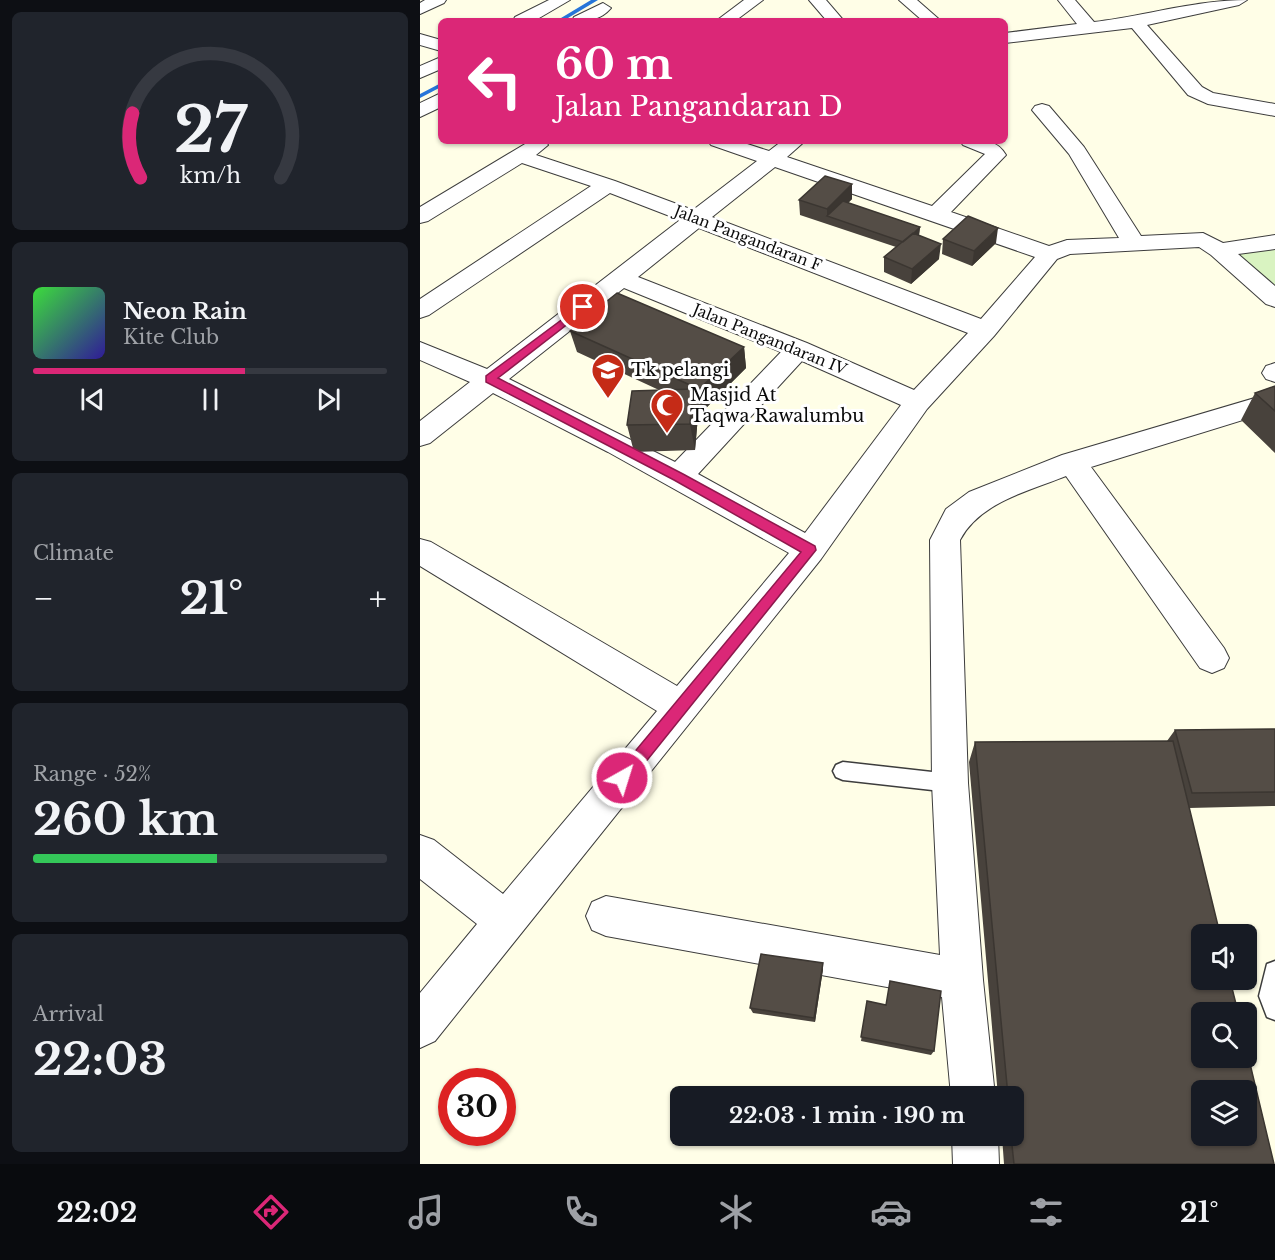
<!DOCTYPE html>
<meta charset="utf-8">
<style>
body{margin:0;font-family:"Libre Baskerville",serif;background:#20242c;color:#f1f3f6;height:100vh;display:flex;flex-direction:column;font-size:22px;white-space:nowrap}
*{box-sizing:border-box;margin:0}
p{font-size:20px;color:#9ea1a6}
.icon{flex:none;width:33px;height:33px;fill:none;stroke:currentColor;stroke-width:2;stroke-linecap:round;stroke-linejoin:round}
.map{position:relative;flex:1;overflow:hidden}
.details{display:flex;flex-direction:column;gap:12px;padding:12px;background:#0d0f14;width:420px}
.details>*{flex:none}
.banner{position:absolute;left:18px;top:18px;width:570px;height:126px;border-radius:9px;box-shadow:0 2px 4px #0004;background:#db2777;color:#fff;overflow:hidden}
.controls{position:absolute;left:771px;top:924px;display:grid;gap:12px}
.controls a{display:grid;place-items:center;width:66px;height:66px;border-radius:9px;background:#171b24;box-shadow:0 2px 4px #0004;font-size:30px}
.speed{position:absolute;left:18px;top:1068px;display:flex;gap:12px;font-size:30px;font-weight:700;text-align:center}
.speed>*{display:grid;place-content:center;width:78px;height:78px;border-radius:50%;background:#171b24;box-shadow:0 2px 4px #0004;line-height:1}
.speed .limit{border:9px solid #d22;background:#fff;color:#111}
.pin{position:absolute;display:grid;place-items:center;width:51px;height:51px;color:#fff;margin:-26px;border:3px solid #fff;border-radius:50%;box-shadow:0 2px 6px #0007}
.me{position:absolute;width:66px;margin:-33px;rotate:39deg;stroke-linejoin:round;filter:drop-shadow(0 0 4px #0008)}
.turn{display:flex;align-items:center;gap:21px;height:126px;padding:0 18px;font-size:27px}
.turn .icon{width:78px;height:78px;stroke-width:2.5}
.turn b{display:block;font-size:42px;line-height:51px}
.big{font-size:45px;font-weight:700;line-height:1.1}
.details .tile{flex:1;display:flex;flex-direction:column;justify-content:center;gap:9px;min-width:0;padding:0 21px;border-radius:9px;background:#20242c}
.details .dial{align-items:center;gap:0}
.dial svg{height:156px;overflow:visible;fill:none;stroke:#363941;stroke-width:7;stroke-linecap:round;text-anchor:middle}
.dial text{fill:#f1f3f6;stroke:none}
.song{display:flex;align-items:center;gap:18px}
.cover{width:72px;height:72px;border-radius:9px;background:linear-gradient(135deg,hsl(120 70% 55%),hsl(250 70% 35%))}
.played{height:6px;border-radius:3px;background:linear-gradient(90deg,#db2777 60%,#363941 60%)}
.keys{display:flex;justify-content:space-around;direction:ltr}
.heat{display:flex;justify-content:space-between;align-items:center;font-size:33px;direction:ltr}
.charge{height:9px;border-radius:4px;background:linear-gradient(90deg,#34c759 52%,#363941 0)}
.trip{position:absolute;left:250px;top:1086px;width:354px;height:60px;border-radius:9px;background:#171b24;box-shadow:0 2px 4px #0004;font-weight:700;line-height:60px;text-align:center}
.menu{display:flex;height:96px;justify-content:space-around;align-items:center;background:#090b0e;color:#9ea1a6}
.menu .icon{width:42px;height:42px}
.menu .active{color:#db2777}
.menu b{font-size:27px;color:#f1f3f6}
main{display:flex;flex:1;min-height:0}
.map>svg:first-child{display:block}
.pitch{fill:#d9f3c1}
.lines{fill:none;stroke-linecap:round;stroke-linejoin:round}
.stream{fill:#2775d9;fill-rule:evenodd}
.service-casing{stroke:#3d3d3d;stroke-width:3}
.minor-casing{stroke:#3d3d3d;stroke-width:2}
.service{fill:#fff;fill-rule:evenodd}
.minor{fill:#fff;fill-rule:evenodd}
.wall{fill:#48423c}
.shaded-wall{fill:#3b3631}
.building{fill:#544d46;stroke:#3b3631;stroke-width:1.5;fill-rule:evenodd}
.route{fill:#db2777;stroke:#8e194d;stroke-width:1.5}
.labels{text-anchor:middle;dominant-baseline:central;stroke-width:6;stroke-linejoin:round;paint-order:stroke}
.far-street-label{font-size:15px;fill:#0a0a0a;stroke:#fff}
.poi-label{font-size:18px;fill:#0a0a0a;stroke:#fff;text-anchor:start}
</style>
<main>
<section class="details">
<div class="tile dial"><svg viewBox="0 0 100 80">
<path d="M14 69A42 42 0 1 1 86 69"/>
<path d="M14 69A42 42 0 0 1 10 36" stroke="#db2777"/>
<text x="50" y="56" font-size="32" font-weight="700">27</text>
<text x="50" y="72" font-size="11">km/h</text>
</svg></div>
<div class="tile">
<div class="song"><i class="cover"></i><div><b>Neon Rain</b><p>Kite Club</p></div></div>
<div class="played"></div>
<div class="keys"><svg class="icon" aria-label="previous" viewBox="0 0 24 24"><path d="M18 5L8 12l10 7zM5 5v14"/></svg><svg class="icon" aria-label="pause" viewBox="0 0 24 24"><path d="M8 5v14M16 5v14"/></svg><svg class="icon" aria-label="next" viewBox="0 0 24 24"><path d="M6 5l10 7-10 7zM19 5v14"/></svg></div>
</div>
<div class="tile"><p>Climate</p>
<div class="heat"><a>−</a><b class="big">21°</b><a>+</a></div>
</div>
<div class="tile"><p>Range · 52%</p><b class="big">260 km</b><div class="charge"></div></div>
<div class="tile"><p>Arrival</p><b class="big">22:03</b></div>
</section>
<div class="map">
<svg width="855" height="1164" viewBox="0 0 855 1164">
<rect width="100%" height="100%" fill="#fffee7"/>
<!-- pitch -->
<path class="pitch" d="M 809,248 L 855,250 L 855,291 Z"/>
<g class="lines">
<!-- stream -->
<path class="stream" d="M 171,0 L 178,0 L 143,21 L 136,21 Z
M 21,83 L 21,87 L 0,98 L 0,94 Z"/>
<defs>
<path id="service" d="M 423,762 L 530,774 L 537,776 L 540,783 L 537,790 L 530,792 L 423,780 L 416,777 L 413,771 L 416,765 Z
M 855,961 L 855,1020 L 847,1017 L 839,996 L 847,964 Z"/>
<path id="minor" d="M 5,0 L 26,0 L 24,3 L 0,14 L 0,3 Z
M 129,0 L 150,0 L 114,21 L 93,21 L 95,17 Z
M 324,0 L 343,0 L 315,21 L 296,21 Z
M 389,0 L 406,0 L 424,21 L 407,21 Z
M 479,0 L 497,0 L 521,21 L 503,21 Z
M 638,0 L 655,0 L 674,22 C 725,16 775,0 827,0 L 819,5 L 727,25 L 782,87 L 793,93 L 855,104 L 855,116 L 788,104 L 768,95 L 712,28 L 585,43 L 585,33 L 657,24 Z
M 183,3 L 191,8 C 180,21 167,21 152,21 L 154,17 Z
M 0,34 L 21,40 L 21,51 L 0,45 Z
M 21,57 L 21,69 L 0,78 L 0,66 Z
M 21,93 L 21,107 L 0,117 L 0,103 Z
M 622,104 L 629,106 L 664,147 L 721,236 L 783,233 L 803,243 L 855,235 L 855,249 L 818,254 L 855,286 L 855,307 L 846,304 L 791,255 L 779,247 L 650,254 L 637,259 L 574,336 L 507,409 L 401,559 L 15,1041 L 0,1048 L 0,993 L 57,924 L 0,879 L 0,835 L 14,840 L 83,894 L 237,711 L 0,566 L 0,539 L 11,542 L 257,686 L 369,553 L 188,452 L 73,393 L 10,443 L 0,446 L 0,421 L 50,382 L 0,360 L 0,342 L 67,369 L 260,220 L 190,193 L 9,315 L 0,318 L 0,299 L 171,186 L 102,163 L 8,221 L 0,223 L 0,207 L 110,141 L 125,141 L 128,145 L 116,155 L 195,181 L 273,210 L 337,161 L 291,145 L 288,141 L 318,141 L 349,151 L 362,141 L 385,141 L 367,157 L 512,206 L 565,154 L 543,145 L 540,141 C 559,141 575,137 586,155 L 531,212 L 629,246 L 647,240 L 699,238 L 649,154 L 612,110 L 615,106 ZM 355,167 L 615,257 L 561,319 L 292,217 ZM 279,228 L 548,333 L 494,390 L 387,343 L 218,277 ZM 204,288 L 361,352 L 255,462 L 89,379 ZM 382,361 L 481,405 L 385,533 L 278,474 Z
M 855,363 L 855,382 L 846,379 L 842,373 L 846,366 Z
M 855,392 L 855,410 L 671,467 L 804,648 L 809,658 L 804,668 L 792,673 L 780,668 L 646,476 C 609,491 560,502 540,540 L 548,783 L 563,980 L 575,1096 L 531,1096 L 522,997 L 186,936 L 172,930 L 166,916 L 172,902 L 186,896 L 520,955 L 512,783 L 510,540 L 526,509 L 549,492 L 642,455 Z
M 532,1136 L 578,1136 L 579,1164 L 533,1164 Z"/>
</defs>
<!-- service casing -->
<use href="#service" class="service-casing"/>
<!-- minor casing -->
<use href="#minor" class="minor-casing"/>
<!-- service -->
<use href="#service" class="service"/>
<!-- minor -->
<use href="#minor" class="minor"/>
</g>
<!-- wall -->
<path class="wall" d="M 432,184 L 432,199 L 428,203 L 500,227 L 499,235 L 519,259 L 491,284 L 464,272 L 464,257 L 476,247 L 380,215 L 379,200 Z
M 523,239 L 576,243 L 552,266 L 522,254 Z
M 150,331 L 324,347 L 326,368 L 283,411 L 276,407 L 278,416 L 275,450 L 214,452 L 207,425 L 239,390 L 157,352 Z
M 855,386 L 855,453 L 821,420 L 835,393 Z
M 855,729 L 855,806 L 769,808 L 854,1164 L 584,1164 L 582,1136 L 594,1136 L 594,1096 L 578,1096 L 549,762 L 555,742 L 747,741 L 755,730 Z
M 403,969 L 395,1022 L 333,1013 L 330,1008 Z
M 447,1001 L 514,1051 L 511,1055 L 441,1041 Z"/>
<!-- shaded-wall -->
<path class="shaded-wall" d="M 432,184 L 432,199 L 413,218 L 407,216 L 407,224 L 407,209 Z
M 500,227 L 499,235 L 485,250 L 485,243 Z
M 578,228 L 576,243 L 552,266 L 554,251 Z
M 521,244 L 519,259 L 491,284 L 492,269 Z
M 324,347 L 326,368 L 283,411 L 279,389 Z
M 273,389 L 278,416 L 275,450 L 270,424 Z
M 403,963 L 403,969 L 395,1022 L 394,1018 Z"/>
<!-- building -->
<path class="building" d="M 405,176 L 432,184 L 407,209 L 379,200 Z
M 423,201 L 500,227 L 494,233 L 483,242 L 407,216 Z
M 548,216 L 578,228 L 554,251 L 523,239 Z
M 493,233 L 521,244 L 492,269 L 464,257 Z
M 197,293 L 324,347 L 279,389 L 150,331 Z
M 855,386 L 855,411 L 835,393 Z
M 273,389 L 270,424 L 207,425 L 212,391 Z
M 855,729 L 855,792 L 772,793 L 755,730 Z
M 753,741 L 800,934 L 782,934 L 782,980 L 810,980 L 818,1012 L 782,1012 L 782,1058 L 826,1058 L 826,1047 L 854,1164 L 594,1164 L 591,1136 L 594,1136 L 594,1096 L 588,1096 L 555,742 ZM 782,1090 L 826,1090 L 826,1136 L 782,1136 Z
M 341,954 L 403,963 L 394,1018 L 330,1008 Z
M 470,981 L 521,991 L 514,1051 L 441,1037 L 447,1001 L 466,1005 Z"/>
<!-- route -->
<path class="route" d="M 163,304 L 168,307 L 167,309 L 78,378 L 263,474 L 395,546 L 396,550 L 208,784 L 202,786 L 197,784 L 194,778 L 197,773 L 381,552 L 254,480 L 66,382 L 66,376 Z"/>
<!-- icons -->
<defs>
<symbol id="school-pin" viewBox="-11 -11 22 30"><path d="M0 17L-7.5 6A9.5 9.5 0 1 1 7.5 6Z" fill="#c52b17" stroke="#fff"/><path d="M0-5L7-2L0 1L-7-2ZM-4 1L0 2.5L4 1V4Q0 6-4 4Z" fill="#fff"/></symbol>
<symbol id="mosque-pin" viewBox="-11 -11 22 30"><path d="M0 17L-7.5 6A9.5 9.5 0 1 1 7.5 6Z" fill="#c52b17" stroke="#fff"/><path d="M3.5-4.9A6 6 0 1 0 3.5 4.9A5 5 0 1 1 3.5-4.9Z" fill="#fff"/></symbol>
</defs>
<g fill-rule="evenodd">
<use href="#school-pin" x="169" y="351" width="38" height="52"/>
<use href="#mosque-pin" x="228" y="386" width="38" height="52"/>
</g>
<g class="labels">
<!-- far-street labels -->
<g class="far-street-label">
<text transform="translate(328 238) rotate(21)">Jalan Pangandaran F</text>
<text transform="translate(350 339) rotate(22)">Jalan Pangandaran IV</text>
</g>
<!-- poi labels -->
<g class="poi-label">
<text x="211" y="370">Tk pelangi</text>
<text x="270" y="395">Masjid At<tspan x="270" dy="21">Taqwa Rawalumbu</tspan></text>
</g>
</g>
</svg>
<div class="controls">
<a><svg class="icon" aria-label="sound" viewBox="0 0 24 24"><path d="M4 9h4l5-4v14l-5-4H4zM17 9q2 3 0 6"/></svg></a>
<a><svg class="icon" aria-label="search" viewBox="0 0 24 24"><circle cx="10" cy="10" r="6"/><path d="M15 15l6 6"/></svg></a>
<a><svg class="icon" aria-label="layers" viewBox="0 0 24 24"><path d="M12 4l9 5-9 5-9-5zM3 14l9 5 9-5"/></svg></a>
</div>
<div class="speed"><div class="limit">30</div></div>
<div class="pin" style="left:163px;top:307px;background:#d93025"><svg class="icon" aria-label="arrive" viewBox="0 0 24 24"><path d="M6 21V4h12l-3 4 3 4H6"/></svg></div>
<svg class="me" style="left:202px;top:778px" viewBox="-20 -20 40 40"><circle r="17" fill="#db2777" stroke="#fff" stroke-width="3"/><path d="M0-11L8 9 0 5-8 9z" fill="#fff"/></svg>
<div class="trip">22:03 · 1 min · 190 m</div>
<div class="banner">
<div class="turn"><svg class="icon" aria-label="left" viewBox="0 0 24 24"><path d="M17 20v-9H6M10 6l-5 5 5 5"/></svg><div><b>60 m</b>Jalan Pangandaran D</div></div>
</div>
</div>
</main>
<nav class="menu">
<b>22:02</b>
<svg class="icon active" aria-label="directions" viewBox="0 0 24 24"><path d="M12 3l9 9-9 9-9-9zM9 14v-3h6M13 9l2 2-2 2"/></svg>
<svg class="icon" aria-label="music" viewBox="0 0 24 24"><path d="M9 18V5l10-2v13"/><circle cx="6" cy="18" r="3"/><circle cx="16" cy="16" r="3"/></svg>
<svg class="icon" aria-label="phone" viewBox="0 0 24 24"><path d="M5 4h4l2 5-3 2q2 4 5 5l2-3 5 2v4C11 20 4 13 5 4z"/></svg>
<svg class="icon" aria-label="climate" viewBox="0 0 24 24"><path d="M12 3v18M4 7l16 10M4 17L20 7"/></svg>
<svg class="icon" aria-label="car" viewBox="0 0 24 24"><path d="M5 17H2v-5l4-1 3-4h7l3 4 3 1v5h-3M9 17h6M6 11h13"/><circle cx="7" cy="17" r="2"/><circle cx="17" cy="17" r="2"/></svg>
<svg class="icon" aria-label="filters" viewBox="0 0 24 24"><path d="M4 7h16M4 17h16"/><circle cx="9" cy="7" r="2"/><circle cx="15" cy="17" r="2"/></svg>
<b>21°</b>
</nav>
